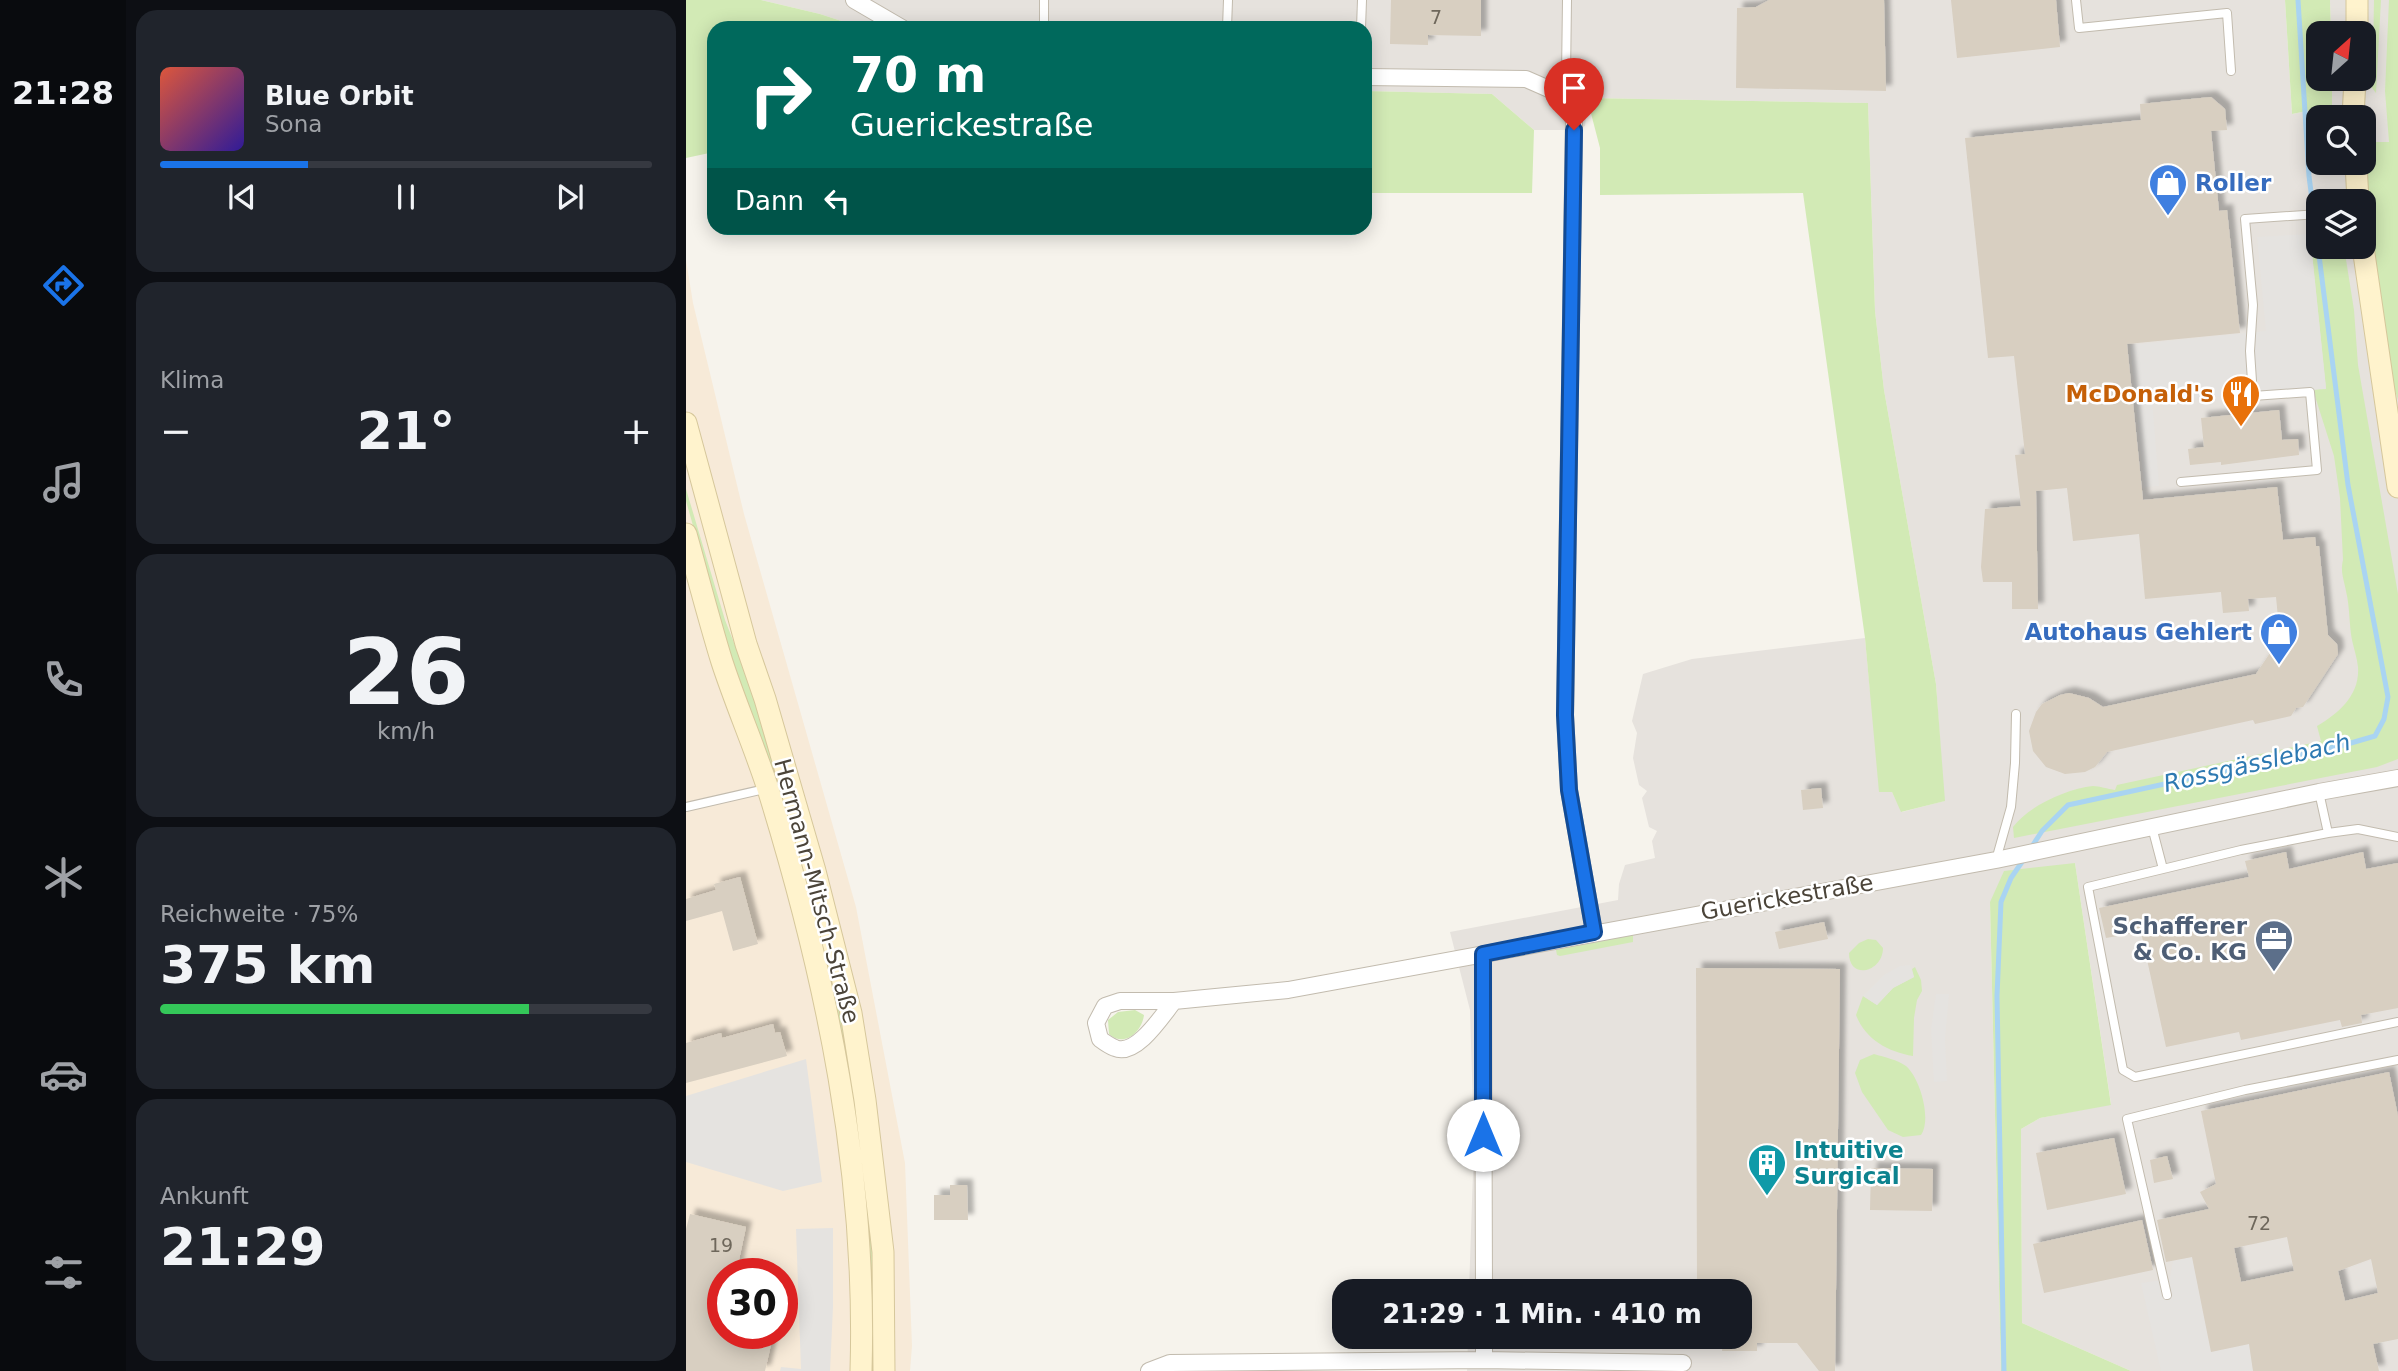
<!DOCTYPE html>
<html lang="de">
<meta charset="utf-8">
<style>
body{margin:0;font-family:"DejaVu Sans",sans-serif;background:#20242c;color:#f1f3f6;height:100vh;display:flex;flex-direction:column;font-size:26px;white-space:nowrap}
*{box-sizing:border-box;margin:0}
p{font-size:23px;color:#9ea1a6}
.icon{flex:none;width:38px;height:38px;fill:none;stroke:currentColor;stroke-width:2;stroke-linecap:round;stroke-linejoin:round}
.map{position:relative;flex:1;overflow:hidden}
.panel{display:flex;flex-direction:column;gap:10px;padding:10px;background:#0d0f14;width:560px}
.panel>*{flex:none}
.hud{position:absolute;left:21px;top:21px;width:665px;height:214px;border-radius:21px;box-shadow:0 4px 18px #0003;background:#00695c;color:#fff;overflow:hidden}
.needle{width:46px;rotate:27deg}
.buttons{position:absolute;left:1620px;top:21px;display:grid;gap:14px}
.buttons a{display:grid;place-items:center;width:70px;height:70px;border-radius:14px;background:#171b24;box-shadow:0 4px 18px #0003;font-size:35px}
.speed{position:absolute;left:21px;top:1258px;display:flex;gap:14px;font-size:35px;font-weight:700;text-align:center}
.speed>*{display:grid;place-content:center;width:91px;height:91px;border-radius:50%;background:#171b24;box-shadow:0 4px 18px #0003;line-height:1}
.speed .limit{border:10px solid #d22;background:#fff;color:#111}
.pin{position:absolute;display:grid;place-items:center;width:60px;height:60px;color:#fff;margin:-72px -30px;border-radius:50% 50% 50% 0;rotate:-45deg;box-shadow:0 0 7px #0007}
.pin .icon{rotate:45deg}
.me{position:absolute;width:77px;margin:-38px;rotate:0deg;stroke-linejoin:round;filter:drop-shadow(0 0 5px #0008)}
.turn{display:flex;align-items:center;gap:24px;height:147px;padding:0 28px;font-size:32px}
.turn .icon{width:91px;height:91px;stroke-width:2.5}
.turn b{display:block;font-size:49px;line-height:60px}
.then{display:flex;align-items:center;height:66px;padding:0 28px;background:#0003;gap:14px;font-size:26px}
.big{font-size:52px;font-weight:600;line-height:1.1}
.panel .card{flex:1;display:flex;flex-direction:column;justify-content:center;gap:10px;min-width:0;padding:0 24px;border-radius:21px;background:#20242c}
.panel .dial{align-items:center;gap:0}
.dial b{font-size:91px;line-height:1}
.song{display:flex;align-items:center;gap:21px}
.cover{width:84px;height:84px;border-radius:10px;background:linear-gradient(135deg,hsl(10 70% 55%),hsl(250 70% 35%))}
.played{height:7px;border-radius:4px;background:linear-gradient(90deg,#1a73e8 30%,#363941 30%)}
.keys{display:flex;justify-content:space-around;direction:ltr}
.heat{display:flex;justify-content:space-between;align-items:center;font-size:38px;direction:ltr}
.charge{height:10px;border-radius:5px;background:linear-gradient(90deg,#34c759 75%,#363941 0)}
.trip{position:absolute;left:646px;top:1279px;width:420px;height:70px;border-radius:21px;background:#171b24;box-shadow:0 4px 18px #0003;font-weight:600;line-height:70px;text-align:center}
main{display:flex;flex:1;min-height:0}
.tabs{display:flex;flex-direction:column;width:126px;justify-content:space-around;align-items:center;background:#090b0e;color:#9ea1a6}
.tabs .icon{width:49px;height:49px}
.tabs .active{color:#1a73e8}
.tabs b{font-size:32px;color:#f1f3f6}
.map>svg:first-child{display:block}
.commercial{fill:#f7ead8;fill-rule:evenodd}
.industrial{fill:#e6e2dd;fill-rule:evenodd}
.green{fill:#d2eab5}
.parking{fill:#e5e3e0}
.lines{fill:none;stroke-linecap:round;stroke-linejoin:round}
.stream{stroke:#a9d4f2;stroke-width:5}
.building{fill:#d8cfc1;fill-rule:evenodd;filter:url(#shadow)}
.lane-casing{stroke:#c2bbae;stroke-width:10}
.street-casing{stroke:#c2bbae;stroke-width:18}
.secondary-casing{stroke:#d6c79b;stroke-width:23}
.lane{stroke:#fff;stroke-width:8}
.street{stroke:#fff;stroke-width:16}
.secondary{stroke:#fff3cd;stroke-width:21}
.route-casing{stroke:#114b97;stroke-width:18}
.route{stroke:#1a73e8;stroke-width:12}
.labels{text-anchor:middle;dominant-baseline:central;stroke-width:5;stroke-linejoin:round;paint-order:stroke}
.number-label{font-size:19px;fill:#6e675b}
.shop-label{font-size:23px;font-weight:bold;fill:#366cbe;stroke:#fff;text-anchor:start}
.food-label{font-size:23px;font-weight:bold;fill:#c56008;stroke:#fff;text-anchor:end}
.street-label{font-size:23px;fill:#4b4439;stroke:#fff}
.service-label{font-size:23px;font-weight:bold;fill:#4e5e75;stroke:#fff;text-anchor:end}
.culture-label{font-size:23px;font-weight:bold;fill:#0d838f;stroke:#fff;text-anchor:start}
.water-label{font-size:24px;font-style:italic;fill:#2e7ab2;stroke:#fff}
</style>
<main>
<nav class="tabs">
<b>21:28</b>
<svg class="icon active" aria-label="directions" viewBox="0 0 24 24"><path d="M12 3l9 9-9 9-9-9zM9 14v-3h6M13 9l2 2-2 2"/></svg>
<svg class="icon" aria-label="music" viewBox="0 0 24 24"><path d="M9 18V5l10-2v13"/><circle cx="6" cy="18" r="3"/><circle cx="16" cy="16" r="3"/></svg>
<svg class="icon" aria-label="phone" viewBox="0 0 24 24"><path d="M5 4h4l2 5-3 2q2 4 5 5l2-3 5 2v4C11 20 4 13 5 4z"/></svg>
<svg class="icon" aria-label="climate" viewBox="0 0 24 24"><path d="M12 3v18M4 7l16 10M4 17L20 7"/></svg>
<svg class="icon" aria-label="car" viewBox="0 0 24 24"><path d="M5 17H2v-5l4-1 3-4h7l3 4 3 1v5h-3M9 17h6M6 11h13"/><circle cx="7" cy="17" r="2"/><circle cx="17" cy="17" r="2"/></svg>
<svg class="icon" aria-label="filters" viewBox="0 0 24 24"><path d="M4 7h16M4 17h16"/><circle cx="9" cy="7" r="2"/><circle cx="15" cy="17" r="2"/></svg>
</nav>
<section class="panel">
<div class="card">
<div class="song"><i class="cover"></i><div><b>Blue Orbit</b><p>Sona</p></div></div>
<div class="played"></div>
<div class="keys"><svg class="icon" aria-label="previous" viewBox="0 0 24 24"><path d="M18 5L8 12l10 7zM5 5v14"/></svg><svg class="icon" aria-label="pause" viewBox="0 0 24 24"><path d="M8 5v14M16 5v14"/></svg><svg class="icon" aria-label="next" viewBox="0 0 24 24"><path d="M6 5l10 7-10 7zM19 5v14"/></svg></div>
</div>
<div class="card"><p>Klima</p>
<div class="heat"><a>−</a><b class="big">21°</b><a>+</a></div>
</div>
<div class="card dial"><b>26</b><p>km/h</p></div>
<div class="card"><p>Reichweite · 75%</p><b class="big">375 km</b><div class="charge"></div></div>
<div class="card"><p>Ankunft</p><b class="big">21:29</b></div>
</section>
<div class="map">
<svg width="1712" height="1371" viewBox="0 0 1712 1371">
<defs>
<filter id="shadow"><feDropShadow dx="6" dy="-6" stdDeviation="2" flood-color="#0004"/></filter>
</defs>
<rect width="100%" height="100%" fill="#f6f3ec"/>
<!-- commercial -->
<path class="commercial" d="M 0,260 L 7,303 L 58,514 L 170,907 L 219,1163 L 226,1346 L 224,1371 L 0,1371 ZM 37,1274 L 96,1274 L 96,1334 L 37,1334 Z"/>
<!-- industrial -->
<path class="industrial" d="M 75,0 L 1599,0 L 1606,114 L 1646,106 L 1646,79 L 1678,79 L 1678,33 L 1645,33 L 1644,0 L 1712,0 L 1712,1371 L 1445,1371 L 1336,1323 L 1335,1129 L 1354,1118 L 1425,1104 L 1389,863 L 1304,902 L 1315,1371 L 781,1371 L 782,1337 L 1054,1337 L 1054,1292 L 783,1291 L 788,1142 L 784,1010 L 764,932 L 932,900 L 933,884 L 939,865 L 969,858 L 966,841 L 971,831 L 963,827 L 956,798 L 961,791 L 953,785 L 947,758 L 951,733 L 946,721 L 957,674 L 1006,659 L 1179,638 L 1184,691 L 1206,792 L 1216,812 L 1258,801 L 1250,684 L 1198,390 L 1189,311 L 1182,103 L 902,98 L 899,126 L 888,130 L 848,130 L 806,94 L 679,91 L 679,28 L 177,28 L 134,14 ZM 1633,117 L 1678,117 L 1678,163 L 1633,163 ZM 1633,201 L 1678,201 L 1678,247 L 1633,247 Z"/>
<!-- green -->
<path class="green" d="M 0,0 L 75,0 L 134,14 L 177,28 L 28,28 L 28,152 L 0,158 Z
M 1599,0 L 1644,0 L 1645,33 L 1633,33 L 1633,79 L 1646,79 L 1646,106 L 1606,114 Z
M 1688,0 L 1695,0 L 1690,93 L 1683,84 L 1687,54 Z
M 1703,0 L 1712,0 L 1712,400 L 1702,367 L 1681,225 L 1679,142 L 1703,142 L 1699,91 Z
M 679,91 L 806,94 L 848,130 L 846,193 L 679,193 Z
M 901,98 L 1182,103 L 1189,311 L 1198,390 L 1250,684 L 1259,801 L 1215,812 L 1206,792 L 1193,792 L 1179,638 L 1117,193 L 914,195 L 914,148 Z
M 1625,230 L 1633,230 L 1633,247 L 1658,247 L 1668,310 L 1672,365 L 1712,594 L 1712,759 L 1691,767 L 1328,838 L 1327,827 C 1343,806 1380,789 1407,786 C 1413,786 1422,789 1429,790 L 1431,785 L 1635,741 L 1631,726 C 1653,713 1674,695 1672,667 C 1671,658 1668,649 1666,640 C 1663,624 1664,608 1660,591 C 1658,580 1654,572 1657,560 L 1654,498 L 1648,456 L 1627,390 L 1640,388 L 1624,234 Z
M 0,489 L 39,620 L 65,686 L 141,950 L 137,952 L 43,652 L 0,501 Z
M 1389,863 L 1425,1105 L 1354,1118 L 1335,1129 L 1336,1323 L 1445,1371 L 1315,1371 L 1304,902 L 1318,871 Z
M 947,935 L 947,942 L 874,956 L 871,955 L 870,950 Z
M 1182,939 L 1190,940 L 1197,948 C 1197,972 1163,981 1163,953 L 1173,943 Z
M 1229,967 L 1235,980 L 1236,991 L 1231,1000 L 1228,1018 L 1227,1056 C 1202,1052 1179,1039 1170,1015 L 1177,996 L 1191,1005 L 1207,988 L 1228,977 L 1226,969 Z
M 142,972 L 147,975 L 166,1068 L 187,1244 L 189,1371 L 184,1371 L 168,1110 Z
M 449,1010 L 458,1015 C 456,1032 438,1048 423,1034 L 422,1020 L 432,1012 Z
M 1188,1054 C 1198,1057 1212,1060 1220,1066 C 1234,1078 1246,1119 1235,1135 L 1217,1137 L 1202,1130 L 1176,1092 L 1169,1073 L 1174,1060 Z"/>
<!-- parking -->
<path class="parking" d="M 1624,234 L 1640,389 L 1466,400 L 1473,486 L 1458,487 L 1444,345 L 1580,331 L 1571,237 Z
M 1224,965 L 1228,977 L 1207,988 L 1191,1005 L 1177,996 L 1198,975 L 1214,966 Z
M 1250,994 L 1263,994 L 1259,1039 L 1261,1081 L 1248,1082 L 1245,1030 Z
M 120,1059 L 136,1182 L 97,1191 L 0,1162 L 0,1096 Z
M 147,1228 L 147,1307 L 144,1371 L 94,1371 L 95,1367 L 115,1369 L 110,1229 Z
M 1506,1257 L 1525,1352 L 1563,1344 L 1567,1371 L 1475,1371 L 1455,1283 L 1484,1279 L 1487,1261 Z"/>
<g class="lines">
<!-- stream -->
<path class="stream" d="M 1345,848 L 1356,831 L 1382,805 L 1658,745 L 1689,736 L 1698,719 L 1702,697 L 1662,485 L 1623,176 L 1612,0
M 1318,1371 L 1311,996 L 1315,902 L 1325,878 L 1338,859"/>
</g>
<!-- building -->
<path class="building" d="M 705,0 L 795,0 L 795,36 L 742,35 L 742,45 L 704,44 Z
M 1083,0 L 1198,0 L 1200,91 L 1050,88 L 1051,8 L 1070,7 Z
M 1265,0 L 1370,0 L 1374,47 L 1271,58 Z
M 1525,97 L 1539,109 L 1541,130 L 1525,131 L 1533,211 L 1541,210 L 1554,333 L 1441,344 L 1457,500 L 1591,487 L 1597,540 L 1629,537 L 1630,546 L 1633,546 L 1642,635 L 1651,644 L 1652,654 L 1617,707 L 1610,708 L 1605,716 L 1569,724 L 1567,720 L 1421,752 L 1409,767 L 1399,772 L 1379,774 L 1360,767 L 1347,751 L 1343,731 L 1350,712 L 1356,704 L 1374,695 L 1383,693 L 1403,698 L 1417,707 L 1570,674 L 1594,638 L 1590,597 L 1562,599 L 1563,611 L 1537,613 L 1535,592 L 1459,599 L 1453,534 L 1387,541 L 1381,488 L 1350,491 L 1352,609 L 1326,609 L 1326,582 L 1297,582 L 1295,567 L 1299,509 L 1335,506 L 1329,455 L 1339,454 L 1328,356 L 1302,358 L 1279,138 L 1455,120 L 1454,104 Z
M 1593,410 L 1596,440 L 1612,439 L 1613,455 L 1535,465 L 1535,462 L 1504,465 L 1502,449 L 1518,447 L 1515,418 Z
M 1135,788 L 1137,808 L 1117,810 L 1115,790 Z
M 1600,852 L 1603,869 L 1677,852 L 1680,869 L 1712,863 L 1712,1008 L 1675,1015 L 1676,1023 L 1656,1027 L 1654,1020 L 1555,1040 L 1553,1032 L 1480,1047 L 1455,932 L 1420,938 L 1413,908 L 1563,877 L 1559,861 Z
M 54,877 L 72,944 L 47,951 L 36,911 L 0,921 L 0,899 L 30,890 L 28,884 Z
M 1138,922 L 1142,939 L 1093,949 L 1089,932 Z
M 1010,968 L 1154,969 L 1149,1371 L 1133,1371 L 1111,1343 L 1071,1343 L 1071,1351 L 1036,1351 L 1038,1337 L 1054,1337 L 1054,1292 L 1011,1292 Z
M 87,1024 L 89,1033 L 94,1032 L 101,1056 L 0,1083 L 0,1043 L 35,1033 L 36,1038 Z
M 1703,1072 L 1712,1116 L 1712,1339 L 1687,1344 L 1693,1371 L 1567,1371 L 1563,1344 L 1525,1352 L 1506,1257 L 1480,1262 L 1471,1220 L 1523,1209 L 1514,1192 L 1530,1184 L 1515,1111 ZM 1601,1237 L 1608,1271 L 1555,1282 L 1548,1248 ZM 1685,1259 L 1692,1293 L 1659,1301 L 1652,1271 Z
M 1428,1138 L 1440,1194 L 1361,1210 L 1350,1153 Z
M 1481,1156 L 1487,1179 L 1468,1183 L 1464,1160 Z
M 1185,1168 L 1247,1169 L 1246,1211 L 1184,1210 Z
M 264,1185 L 281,1185 L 282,1220 L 248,1220 L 248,1195 L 264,1195 Z
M 4,1214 L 60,1227 L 50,1274 L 37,1274 L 37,1334 L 57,1334 L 86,1340 L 79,1371 L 0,1371 L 0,1229 Z
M 1456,1220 L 1467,1270 L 1358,1293 L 1347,1244 Z"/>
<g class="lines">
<defs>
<path id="lane" d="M 1390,0 L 1393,28 L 1541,13 L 1545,71
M 358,22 L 358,0
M 541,28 L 542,0
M 675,28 L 676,0
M 872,93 L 880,77 L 881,0
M 1495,482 L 1631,470 L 1624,392 L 1567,396 L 1564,351 L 1567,305 L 1559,219 L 1633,214
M 0,807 L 79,789
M 1466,827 L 1477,869 L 1555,850 L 1642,833 L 1633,792
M 1642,833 L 1672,829 L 1712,837
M 1310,860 L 1325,807 L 1329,763 L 1330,714
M 1477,869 L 1402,887 L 1437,1070 L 1449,1077 L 1712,1022
M 1481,1295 L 1441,1119 L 1559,1090 L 1712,1060"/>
<path id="street" d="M 168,0 L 216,28
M 679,77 L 840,79 L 872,93 L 888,120 L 879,715 L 883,790 L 908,932
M 797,954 L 798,1292
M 488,1001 C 476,1016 450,1057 429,1048 C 424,1046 418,1042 414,1039 L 410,1023 L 419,1006 L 434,1001 L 488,1001 L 602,990 L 1310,860 L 1633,792 L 1712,778
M 798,1337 L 798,1360
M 463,1371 L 484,1363 L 798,1360 L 997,1363"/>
<path id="secondary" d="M 1671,33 L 1671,0
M 1667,117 L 1669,79
M 1670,163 L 1672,201
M 1677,247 L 1712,487
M 0,423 L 60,644 L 79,699 L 129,871 L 165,1013 L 179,1100 L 197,1252 L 198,1371
M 0,534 C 12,577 23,620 36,662 C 50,705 69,748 83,792 C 141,980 181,1173 175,1371"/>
</defs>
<!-- lane casing -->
<use href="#lane" class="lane-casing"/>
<!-- street casing -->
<use href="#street" class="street-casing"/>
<!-- secondary casing -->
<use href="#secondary" class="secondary-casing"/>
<!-- lane -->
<use href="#lane" class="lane"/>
<!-- street -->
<use href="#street" class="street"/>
<!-- secondary -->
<use href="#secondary" class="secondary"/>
</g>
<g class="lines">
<defs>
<path id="route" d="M 797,1135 L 797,954 L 908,932 L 883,790 L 879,715 L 888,130"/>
</defs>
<!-- route casing -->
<use href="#route" class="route-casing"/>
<!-- route -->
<use href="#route" class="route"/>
</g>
<!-- icons -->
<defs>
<symbol id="shop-pin" viewBox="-11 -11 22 30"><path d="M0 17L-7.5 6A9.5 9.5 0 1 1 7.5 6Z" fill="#3f7fe0" stroke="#fff"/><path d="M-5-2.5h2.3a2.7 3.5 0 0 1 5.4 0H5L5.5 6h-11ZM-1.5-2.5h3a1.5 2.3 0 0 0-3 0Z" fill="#fff"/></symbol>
<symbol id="restaurant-pin" viewBox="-11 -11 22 30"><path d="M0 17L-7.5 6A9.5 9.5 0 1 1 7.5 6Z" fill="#e8710a" stroke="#fff"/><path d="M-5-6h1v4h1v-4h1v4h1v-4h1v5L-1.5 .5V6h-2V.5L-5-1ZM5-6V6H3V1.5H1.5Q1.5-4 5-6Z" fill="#fff"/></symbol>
<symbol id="office-pin" viewBox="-11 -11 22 30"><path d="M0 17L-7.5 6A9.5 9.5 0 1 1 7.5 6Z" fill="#5c6f8a" stroke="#fff"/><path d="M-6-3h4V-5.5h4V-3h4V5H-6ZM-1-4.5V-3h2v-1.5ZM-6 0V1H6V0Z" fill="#fff"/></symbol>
<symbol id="building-pin" viewBox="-11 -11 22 30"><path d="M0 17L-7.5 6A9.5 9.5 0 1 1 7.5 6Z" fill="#0f9aa8" stroke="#fff"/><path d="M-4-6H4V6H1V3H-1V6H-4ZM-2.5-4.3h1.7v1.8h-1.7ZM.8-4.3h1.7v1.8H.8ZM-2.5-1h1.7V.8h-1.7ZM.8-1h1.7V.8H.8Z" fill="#fff"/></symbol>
</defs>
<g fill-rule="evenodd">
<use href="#shop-pin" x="1460" y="161" width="44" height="60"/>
<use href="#restaurant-pin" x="1533" y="372" width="44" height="60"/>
<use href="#shop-pin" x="1571" y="610" width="44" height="60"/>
<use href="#office-pin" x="1566" y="917" width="44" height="60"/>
<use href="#building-pin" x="1059" y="1141" width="44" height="60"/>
</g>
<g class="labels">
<!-- number labels -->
<g class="number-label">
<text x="750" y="17">7</text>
<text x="1573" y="1223">72</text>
<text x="35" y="1245">19</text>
</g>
<!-- shop labels -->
<g class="shop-label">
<text x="1509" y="183">Roller</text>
<text x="1566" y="632" text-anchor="end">Autohaus Gehlert</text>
</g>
<!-- food labels -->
<g class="food-label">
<text x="1528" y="394">McDonald's</text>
</g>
<!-- street labels -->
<g class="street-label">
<text transform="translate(131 891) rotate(75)">Hermann-Mitsch-Straße</text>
<text transform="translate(1101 897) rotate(-10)">Guerickestraße</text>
</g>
<!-- service labels -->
<g class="service-label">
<text x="1561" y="926">Schafferer<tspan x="1561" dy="26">&amp; Co. KG</tspan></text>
</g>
<!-- culture labels -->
<g class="culture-label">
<text x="1108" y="1150">Intuitive<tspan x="1108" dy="26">Surgical</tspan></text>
</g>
<!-- water labels -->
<g class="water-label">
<text transform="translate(1571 763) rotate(-13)">Rossgässlebach</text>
</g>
</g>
</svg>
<div class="buttons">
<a><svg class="needle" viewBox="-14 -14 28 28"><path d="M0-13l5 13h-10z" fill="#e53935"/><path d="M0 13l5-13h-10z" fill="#9ea1a6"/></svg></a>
<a><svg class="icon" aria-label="search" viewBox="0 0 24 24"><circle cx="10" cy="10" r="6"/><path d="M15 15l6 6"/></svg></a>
<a><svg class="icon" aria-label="layers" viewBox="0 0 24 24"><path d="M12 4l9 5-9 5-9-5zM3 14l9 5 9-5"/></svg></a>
</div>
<div class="speed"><div class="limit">30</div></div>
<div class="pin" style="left:888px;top:130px;background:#d93025"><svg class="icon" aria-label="arrive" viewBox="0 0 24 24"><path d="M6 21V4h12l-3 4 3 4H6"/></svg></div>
<svg class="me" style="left:797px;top:1135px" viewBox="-20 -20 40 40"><circle r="19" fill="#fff"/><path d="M0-13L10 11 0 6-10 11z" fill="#1a73e8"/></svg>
<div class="trip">21:29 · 1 Min. · 410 m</div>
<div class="hud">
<div class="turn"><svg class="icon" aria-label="right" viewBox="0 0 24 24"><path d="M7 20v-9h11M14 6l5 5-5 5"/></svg><div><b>70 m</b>Guerickestraße</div></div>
<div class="then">Dann<svg class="icon" aria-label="left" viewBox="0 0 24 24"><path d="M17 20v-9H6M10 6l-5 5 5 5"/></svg></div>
</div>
</div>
</main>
